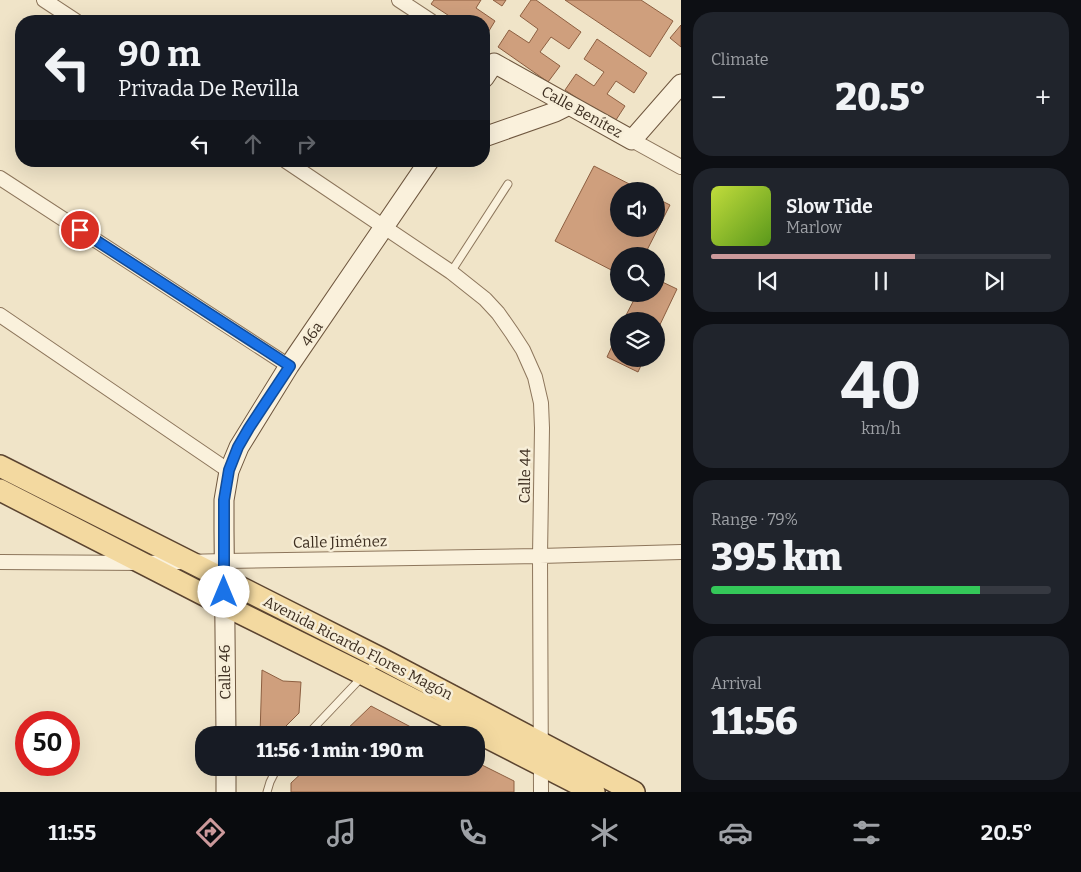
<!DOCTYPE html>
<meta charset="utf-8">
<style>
body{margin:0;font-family:Bitter,serif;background:#20242c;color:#f1f3f6;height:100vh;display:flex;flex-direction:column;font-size:19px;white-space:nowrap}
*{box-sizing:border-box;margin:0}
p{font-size:16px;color:#9ea1a6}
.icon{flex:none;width:28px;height:28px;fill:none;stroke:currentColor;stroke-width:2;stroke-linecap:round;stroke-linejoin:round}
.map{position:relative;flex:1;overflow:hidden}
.side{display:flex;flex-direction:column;gap:12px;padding:12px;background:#0d0f14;width:400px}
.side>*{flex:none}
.top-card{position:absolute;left:15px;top:15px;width:475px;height:152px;border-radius:20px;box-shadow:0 5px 20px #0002;background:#171b24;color:#f1f3f6;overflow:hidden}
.buttons{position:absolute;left:610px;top:182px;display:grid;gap:10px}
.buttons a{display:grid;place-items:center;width:55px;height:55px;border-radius:50%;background:#171b24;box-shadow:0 5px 20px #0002;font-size:25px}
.speed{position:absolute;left:15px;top:711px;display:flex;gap:10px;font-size:25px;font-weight:700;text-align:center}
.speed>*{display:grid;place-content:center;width:65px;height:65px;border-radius:50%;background:#171b24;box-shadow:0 5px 20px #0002;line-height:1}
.speed .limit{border:8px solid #d22;background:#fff;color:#111}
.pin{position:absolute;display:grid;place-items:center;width:42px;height:42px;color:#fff;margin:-21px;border:2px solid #fff;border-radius:50%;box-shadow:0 1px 5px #0007}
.me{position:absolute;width:55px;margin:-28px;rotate:0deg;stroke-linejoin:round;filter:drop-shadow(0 0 4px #0008)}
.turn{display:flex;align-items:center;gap:18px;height:105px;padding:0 20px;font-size:22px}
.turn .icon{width:65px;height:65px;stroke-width:2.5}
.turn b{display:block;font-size:35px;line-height:42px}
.lanes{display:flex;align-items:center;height:48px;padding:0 20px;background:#0003;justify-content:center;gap:25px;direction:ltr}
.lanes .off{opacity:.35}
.big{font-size:38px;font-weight:800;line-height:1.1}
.side .tile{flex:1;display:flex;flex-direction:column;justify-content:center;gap:8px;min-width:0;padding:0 18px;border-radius:20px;background:#20242c}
.side .dial{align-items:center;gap:0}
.dial b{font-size:65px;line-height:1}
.song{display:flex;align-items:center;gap:15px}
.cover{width:60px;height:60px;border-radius:8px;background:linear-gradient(135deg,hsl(70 70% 55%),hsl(90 70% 35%))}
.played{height:5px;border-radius:2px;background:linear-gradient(90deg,#cc999b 60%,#363941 60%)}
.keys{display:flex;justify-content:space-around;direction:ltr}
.heat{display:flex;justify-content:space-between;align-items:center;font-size:28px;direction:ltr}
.charge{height:8px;border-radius:4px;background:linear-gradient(90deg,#34c759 79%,#363941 0)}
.trip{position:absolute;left:195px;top:726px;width:290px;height:50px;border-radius:20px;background:#171b24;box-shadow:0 5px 20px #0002;font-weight:800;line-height:50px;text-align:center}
.tabs{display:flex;height:80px;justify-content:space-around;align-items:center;background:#090b0e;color:#9ea1a6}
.tabs .icon{width:35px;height:35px}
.tabs .selected{color:#cc999b}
.tabs b{font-size:22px;color:#f1f3f6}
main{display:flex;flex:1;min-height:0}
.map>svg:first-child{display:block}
.building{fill:#cf9f7d;stroke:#8d5f41}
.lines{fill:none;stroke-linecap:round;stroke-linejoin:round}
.lane-casing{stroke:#8d765c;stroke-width:9}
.street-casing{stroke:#8d765c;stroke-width:16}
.secondary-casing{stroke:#6f573f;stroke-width:21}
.primary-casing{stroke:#5b4430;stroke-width:24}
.lane{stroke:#faf1dc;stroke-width:7}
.street{stroke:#faf1dc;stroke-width:14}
.secondary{stroke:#faf1dc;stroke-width:19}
.primary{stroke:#f3d9a0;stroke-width:21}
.route-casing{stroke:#114b97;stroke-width:12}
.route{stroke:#1a73e8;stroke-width:9}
.labels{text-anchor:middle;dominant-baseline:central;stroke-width:5;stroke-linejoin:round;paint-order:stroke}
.street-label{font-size:15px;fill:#3d2e20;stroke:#f7eed8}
</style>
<main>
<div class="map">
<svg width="681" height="792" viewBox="0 0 681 792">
<rect width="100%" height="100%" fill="#f0e4c8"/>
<!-- building -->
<path class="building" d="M 434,0 L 481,0 L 476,8 L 495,21 L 484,39 L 484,21 L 457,21 L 431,4 Z
M 493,0 L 506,0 L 502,6 Z
M 531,0 L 536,0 L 581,32 L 569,49 L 551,37 L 540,52 L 560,66 L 548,82 L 498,47 L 509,30 L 529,43 L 538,29 L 520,16 Z
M 565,0 L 641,0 L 673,21 L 650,57 Z
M 681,25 L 681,47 L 670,38 Z
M 597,39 L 647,73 L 634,93 L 616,81 L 607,94 L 625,106 L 614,123 L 565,90 L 576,74 L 594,86 L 604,72 L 584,59 Z
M 594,166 L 643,191 L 619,191 L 619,229 L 656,229 L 656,198 L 670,205 L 644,256 L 619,256 L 619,274 L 555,241 Z
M 656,279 L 677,289 L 656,333 L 656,321 L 623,321 L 637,294 L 656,294 Z
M 619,331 L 619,359 L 644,359 L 638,372 L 607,357 Z
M 262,670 L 283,681 L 301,682 L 299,713 L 277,735 L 260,735 Z
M 371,706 L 426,735 L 341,735 Z
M 476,762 L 514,781 L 514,792 L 291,792 L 291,783 L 307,768 L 476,768 Z"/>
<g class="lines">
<defs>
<path id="lane" d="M 451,272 L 508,184
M 307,735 L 379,659
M 267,792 L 270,782 L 277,768"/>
<path id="street" d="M 44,0 L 76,21
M 399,0 L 431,21
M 632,140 L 681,167
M 286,161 L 451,272 L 485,299 L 498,313 L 512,333 L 523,350 L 535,377 L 541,403 L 542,428 L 540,556 L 541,792
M 0,178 L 289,366
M 0,315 L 229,471
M 0,562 L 142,563 L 225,561 L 540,556 L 681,552"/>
<path id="secondary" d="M 484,78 L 494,63 L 632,140 L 681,84
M 484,137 L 555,112 L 569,105
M 226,735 L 224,530 L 224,500 L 229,471 L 239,447 L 289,366 L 429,161
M 226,768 L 226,792"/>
<path id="primary" d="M 0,466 L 380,658 L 634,792
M 0,490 L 224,605 L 365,675 L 594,792"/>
</defs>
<!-- lane casing -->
<use href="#lane" class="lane-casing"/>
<!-- street casing -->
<use href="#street" class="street-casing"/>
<!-- secondary casing -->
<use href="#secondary" class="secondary-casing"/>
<!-- primary casing -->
<use href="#primary" class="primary-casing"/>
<!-- lane -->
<use href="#lane" class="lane"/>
<!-- street -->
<use href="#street" class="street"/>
<!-- secondary -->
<use href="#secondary" class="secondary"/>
<!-- primary -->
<use href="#primary" class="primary"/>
</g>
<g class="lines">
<defs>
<path id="route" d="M 80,230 L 290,366 L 249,428 L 238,447 L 229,470 L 224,500 L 224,592"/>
</defs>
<!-- route casing -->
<use href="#route" class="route-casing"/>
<!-- route -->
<use href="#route" class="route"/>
</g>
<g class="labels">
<!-- street labels -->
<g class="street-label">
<text transform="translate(582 112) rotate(29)">Calle Benítez</text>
<text transform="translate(312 334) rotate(-55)">46a</text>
<text transform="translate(525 476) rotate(-89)">Calle 44</text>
<text transform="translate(340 542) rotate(-1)">Calle Jiménez</text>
<text transform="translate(358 648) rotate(27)">Avenida Ricardo Flores Magón</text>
<text transform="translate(225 672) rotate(-91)">Calle 46</text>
</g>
</g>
</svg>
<div class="buttons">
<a><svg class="icon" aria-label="sound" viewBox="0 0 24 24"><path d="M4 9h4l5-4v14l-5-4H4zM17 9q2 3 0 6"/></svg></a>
<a><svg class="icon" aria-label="search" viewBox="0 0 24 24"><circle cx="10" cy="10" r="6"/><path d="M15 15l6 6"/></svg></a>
<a><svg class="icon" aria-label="layers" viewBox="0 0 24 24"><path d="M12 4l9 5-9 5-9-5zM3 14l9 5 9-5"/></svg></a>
</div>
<div class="speed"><div class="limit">50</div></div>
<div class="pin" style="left:80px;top:230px;background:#d93025"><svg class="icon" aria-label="arrive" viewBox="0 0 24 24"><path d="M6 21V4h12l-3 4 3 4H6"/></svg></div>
<svg class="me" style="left:224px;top:592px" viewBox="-20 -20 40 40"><circle r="19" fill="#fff"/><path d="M0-13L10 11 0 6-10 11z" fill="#1a73e8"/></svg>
<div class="trip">11:56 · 1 min · 190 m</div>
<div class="top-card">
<div class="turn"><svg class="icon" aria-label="left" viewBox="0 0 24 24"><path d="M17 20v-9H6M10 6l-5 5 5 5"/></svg><div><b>90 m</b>Privada De Revilla</div></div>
<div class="lanes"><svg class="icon" aria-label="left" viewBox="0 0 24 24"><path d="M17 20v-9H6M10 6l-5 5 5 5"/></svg><svg class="icon off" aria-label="ahead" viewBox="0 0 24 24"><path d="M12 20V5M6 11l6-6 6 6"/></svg><svg class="icon off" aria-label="right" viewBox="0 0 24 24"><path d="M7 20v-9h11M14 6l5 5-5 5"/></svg></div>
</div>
</div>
<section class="side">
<div class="tile"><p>Climate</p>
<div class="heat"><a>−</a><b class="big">20.5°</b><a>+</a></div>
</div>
<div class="tile">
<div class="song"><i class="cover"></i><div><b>Slow Tide</b><p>Marlow</p></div></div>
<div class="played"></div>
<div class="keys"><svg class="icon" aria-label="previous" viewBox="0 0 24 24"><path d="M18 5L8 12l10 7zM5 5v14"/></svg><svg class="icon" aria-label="pause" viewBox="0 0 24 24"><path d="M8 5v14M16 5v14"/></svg><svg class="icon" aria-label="next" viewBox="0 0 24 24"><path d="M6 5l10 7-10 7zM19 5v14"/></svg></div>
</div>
<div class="tile dial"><b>40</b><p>km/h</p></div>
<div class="tile"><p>Range · 79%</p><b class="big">395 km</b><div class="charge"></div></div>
<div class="tile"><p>Arrival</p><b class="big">11:56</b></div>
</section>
</main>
<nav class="tabs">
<b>11:55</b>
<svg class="icon selected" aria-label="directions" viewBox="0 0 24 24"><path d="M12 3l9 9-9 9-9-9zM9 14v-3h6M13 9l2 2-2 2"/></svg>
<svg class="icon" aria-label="music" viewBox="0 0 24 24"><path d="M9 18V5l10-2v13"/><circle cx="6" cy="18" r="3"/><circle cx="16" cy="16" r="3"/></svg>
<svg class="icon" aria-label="phone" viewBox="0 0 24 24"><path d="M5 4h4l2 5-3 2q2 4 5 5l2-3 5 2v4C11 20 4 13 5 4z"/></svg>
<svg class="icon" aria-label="climate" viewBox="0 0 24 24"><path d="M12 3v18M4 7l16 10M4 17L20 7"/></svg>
<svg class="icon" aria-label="car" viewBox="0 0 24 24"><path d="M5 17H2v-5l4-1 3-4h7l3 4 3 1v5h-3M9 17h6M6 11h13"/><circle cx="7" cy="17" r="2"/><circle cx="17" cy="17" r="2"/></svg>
<svg class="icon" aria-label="filters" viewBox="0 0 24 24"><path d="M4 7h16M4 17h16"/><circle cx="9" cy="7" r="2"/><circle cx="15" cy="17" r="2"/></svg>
<b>20.5°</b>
</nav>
